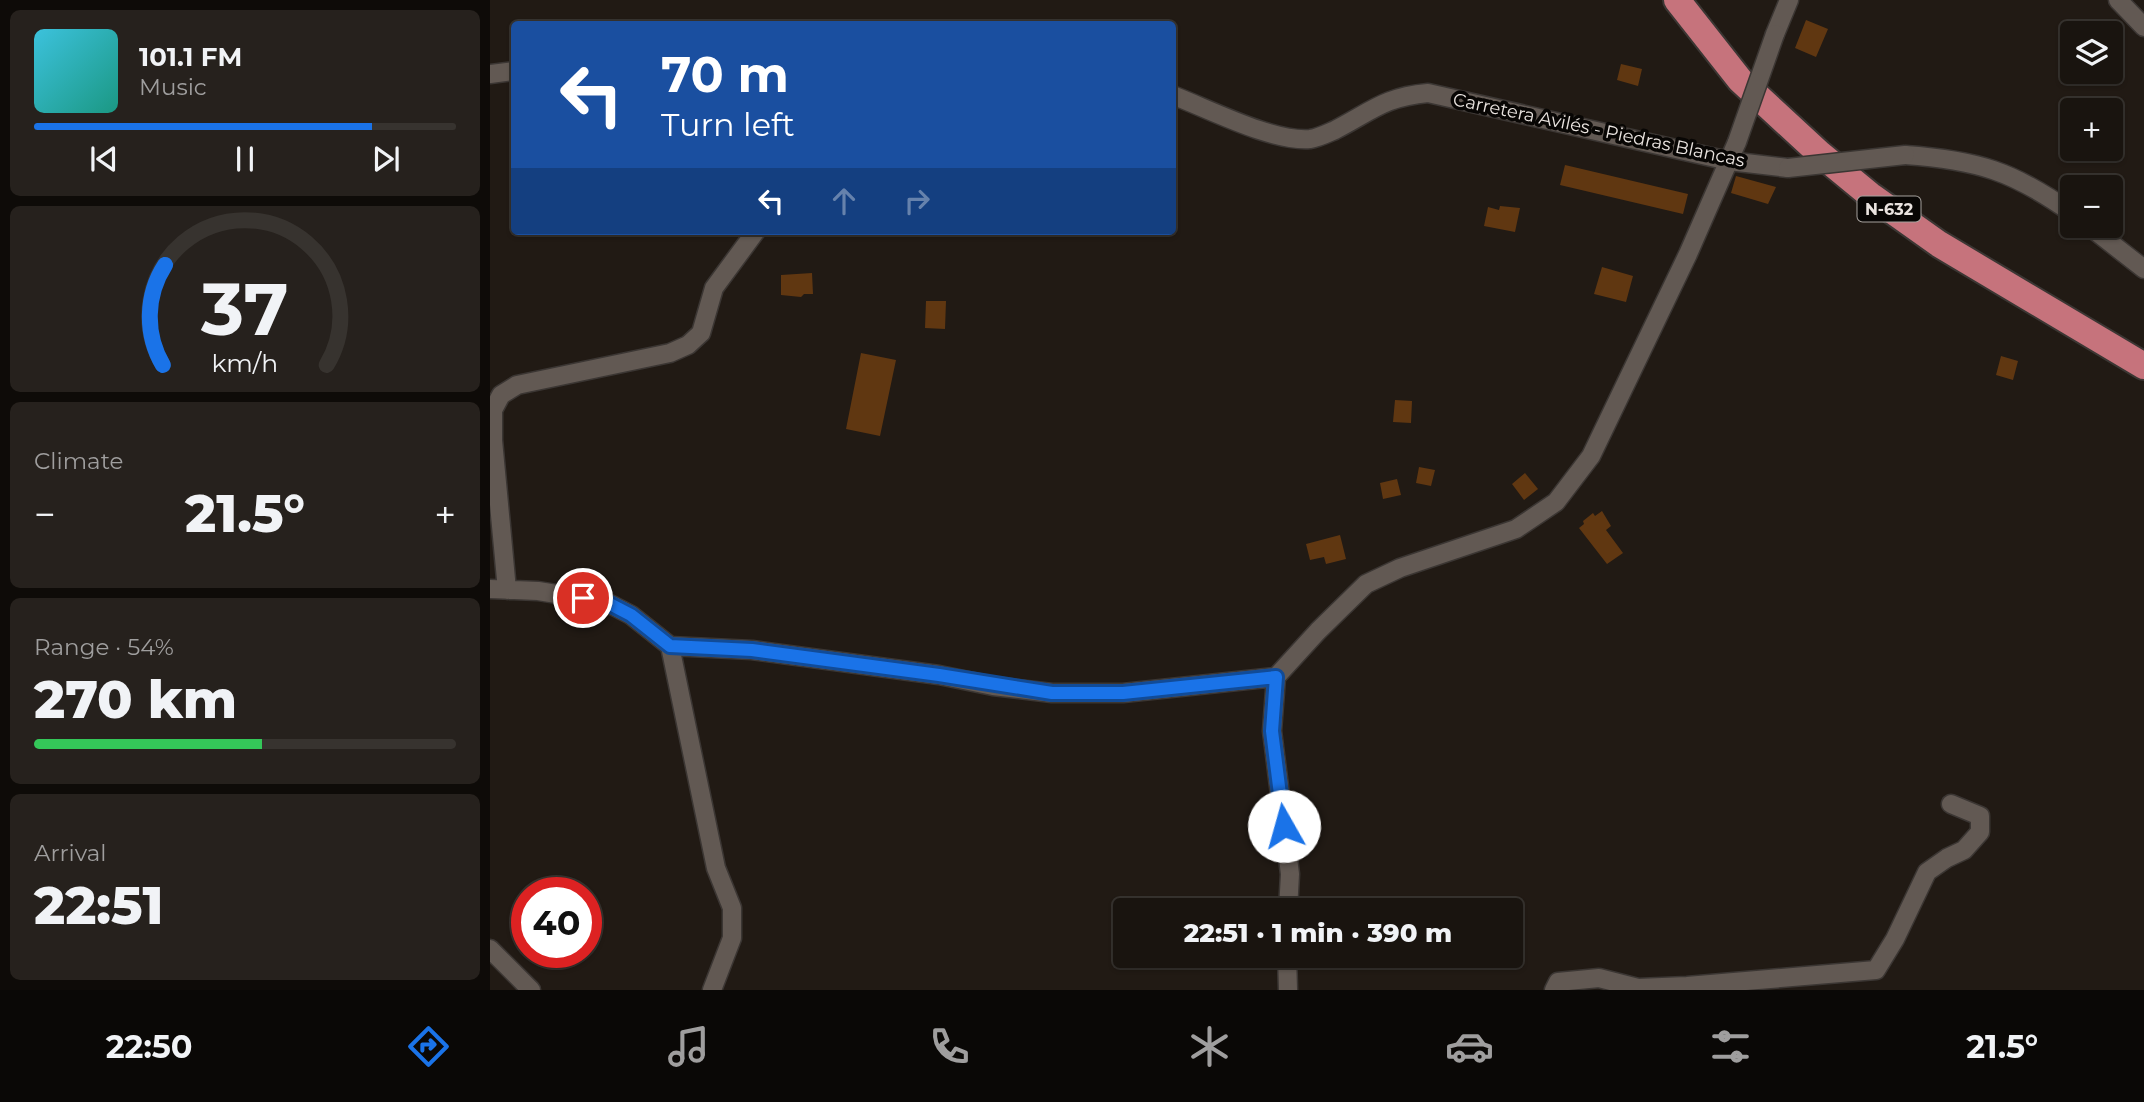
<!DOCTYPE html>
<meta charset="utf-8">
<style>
body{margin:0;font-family:Montserrat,sans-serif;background:#26211d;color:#f1f3f6;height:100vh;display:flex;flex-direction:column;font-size:26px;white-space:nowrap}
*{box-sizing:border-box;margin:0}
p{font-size:23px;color:#9f9e9e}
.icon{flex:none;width:38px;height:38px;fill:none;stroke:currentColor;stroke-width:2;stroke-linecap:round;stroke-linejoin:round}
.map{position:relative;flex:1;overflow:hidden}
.details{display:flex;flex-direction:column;gap:10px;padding:10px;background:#0e0b08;width:490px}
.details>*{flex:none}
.top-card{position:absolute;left:21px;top:21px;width:665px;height:214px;border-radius:7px;box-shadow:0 2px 5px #0004,0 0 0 2px #37332f;background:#1a4fa0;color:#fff;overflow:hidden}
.fabs{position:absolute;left:1570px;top:21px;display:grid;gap:14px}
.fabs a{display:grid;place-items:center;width:63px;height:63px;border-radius:7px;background:#19140f;box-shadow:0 2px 5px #0004,0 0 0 2px #37332f;font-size:35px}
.speed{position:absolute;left:21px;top:877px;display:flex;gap:14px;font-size:35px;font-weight:700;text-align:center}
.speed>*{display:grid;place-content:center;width:91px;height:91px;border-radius:50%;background:#19140f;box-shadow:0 2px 5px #0004,0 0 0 2px #37332f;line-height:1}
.speed .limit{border:10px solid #d22;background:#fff;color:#111}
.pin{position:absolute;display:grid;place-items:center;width:60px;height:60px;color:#fff;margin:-30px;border:4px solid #fff;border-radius:50%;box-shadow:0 2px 7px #0007}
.me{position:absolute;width:77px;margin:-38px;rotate:353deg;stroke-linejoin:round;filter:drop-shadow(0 0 5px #0008)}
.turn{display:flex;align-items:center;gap:24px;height:147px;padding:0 35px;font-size:32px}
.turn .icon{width:91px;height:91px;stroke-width:2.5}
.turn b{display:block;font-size:49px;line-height:60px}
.lanes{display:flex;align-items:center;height:66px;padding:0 35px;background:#0003;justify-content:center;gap:35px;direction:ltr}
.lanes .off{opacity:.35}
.big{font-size:52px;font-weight:800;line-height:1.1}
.details .widget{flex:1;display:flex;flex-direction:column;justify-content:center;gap:10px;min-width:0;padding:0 24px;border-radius:10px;background:#26211d}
.details .dial{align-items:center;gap:0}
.dial svg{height:182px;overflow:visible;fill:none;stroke:#37332f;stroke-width:7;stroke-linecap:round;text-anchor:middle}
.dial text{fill:#f1f3f6;stroke:none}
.song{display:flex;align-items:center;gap:21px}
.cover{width:84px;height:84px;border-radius:10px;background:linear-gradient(135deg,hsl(190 70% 55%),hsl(170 70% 35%))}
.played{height:7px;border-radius:4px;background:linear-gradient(90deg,#1a73e8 80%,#37332f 80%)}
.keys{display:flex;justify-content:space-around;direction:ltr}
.heat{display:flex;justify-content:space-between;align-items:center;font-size:38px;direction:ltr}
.charge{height:10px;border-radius:5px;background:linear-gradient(90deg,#34c759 54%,#37332f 0)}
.trip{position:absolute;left:623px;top:898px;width:410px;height:70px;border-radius:7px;background:#19140f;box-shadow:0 2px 5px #0004,0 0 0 2px #37332f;font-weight:800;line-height:70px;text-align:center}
.menu{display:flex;height:112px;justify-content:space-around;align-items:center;background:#0a0806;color:#9f9e9e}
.menu .icon{width:49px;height:49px}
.menu .active{color:#1a73e8}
.menu b{font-size:32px;color:#f1f3f6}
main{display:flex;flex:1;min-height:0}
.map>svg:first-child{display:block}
.building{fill:#603711}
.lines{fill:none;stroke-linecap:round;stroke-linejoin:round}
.minor-casing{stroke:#3b3633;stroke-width:21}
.highway-casing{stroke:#3b3633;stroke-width:30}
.minor{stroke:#625953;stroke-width:18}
.highway{stroke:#c6737c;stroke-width:26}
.minor-bridge-casing{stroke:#3b3633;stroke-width:21;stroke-linecap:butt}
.minor-bridge{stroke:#625953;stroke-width:18}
.route-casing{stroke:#114b97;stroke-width:18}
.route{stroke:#1a73e8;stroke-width:12}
.labels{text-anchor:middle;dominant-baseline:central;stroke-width:7;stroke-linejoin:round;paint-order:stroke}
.shield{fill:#080604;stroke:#a6a19d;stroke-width:2}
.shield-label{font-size:16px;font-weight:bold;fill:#e9e3df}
.street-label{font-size:18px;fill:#e9e3df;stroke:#080604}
</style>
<main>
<section class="details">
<div class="widget">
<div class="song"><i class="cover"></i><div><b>101.1 FM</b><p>Music</p></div></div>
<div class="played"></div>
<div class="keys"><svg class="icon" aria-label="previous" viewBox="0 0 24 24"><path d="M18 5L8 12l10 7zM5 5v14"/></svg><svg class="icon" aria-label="pause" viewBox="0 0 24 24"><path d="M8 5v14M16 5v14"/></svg><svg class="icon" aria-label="next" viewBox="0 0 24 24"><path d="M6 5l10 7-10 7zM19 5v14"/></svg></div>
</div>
<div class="widget dial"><svg viewBox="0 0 100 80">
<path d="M14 69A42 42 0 1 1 86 69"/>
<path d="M14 69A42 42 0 0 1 15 25" stroke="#1a73e8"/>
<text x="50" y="56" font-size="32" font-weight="700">37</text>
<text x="50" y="72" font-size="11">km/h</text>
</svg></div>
<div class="widget"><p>Climate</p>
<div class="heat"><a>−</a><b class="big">21.5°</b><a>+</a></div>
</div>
<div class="widget"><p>Range · 54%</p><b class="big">270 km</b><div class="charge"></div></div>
<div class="widget"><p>Arrival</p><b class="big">22:51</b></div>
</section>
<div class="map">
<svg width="1654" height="990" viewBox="0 0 1654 990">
<rect width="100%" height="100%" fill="#211a14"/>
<!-- building -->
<path class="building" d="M 1316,20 L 1338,29 L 1326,57 L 1305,48 Z
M 1131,64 L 1152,69 L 1148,86 L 1127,80 Z
M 1075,165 L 1198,194 L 1193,214 L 1070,185 Z
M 1246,176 L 1286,187 L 1278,204 L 1241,193 Z
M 1010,206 L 1030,208 L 1025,232 L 994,226 L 998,207 L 1009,210 Z
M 1112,267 L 1143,276 L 1136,302 L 1104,294 Z
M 322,273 L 323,294 L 314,294 L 311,297 L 291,295 L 291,275 Z
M 436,301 L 456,301 L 455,329 L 435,328 Z
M 371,353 L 406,360 L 390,436 L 356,429 Z
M 1511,356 L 1528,361 L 1523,380 L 1506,375 Z
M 905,400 L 922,401 L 921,423 L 903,422 Z
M 929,467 L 945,470 L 941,486 L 926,483 Z
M 1035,473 L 1048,489 L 1034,500 L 1022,484 Z
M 907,479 L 911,495 L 893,499 L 890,483 Z
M 1112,511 L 1121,526 L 1116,530 L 1133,553 L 1117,564 L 1089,528 L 1094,524 L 1093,521 L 1103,513 L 1105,516 Z
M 850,535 L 856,559 L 836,564 L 834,557 L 820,560 L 816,544 Z"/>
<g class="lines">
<defs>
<path id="minor" d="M 1628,0 L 1654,27
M 1285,34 L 1299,0
M 0,74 L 24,71
M 682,95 C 719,109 782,142 820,139 C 828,138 838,133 845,130 C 882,111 894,97 938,93 L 1239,161 L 1298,168
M 1415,155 C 1487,160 1523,171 1582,213
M 1599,226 L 1654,269
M 0,589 L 48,591 L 116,602 L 141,615 L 180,646 L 262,650 L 449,675 L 503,686 L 562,693 L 633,693 L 786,677
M 17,590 L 3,440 L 3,410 L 11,395 L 27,385 L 180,353 L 198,345 L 211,333 L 224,288 L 266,231
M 180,646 L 226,868 L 242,908 L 242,938 L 222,990
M 798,910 L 800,874 L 782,731 L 786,677 L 828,631 L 876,584 L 910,568 L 1026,529 L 1066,502 L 1101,456 L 1198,254 L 1247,142
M 0,949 L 41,990
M 797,956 L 798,990
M 1064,990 L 1068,982 L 1109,978 L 1148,988 L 1197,986 L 1386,970 L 1405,939 L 1437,872 L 1457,858 L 1474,850 L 1490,832 L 1490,816 L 1461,804"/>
<path id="highway" d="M 1187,0 L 1250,80 L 1329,153 L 1380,195 L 1449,244 L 1654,366"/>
</defs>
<!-- minor casing -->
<use href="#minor" class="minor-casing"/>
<!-- highway casing -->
<use href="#highway" class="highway-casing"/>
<!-- minor -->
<use href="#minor" class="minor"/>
<!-- highway -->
<use href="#highway" class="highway"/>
<defs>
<path id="minor-bridge" d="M 1247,142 L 1285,34
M 1298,168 L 1415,155"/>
</defs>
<!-- minor-bridge casing -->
<use href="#minor-bridge" class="minor-bridge-casing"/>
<!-- minor-bridge -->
<use href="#minor-bridge" class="minor-bridge"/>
</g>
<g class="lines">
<defs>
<path id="route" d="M 93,598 L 116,602 L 141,615 L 180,646 L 262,650 L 449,675 L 562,693 L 633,693 L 786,677 L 782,731 L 794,826"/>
</defs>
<!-- route casing -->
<use href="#route" class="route-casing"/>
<!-- route -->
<use href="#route" class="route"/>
</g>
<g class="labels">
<!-- shield labels -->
<rect class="shield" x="1367.5" y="196.5" width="63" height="25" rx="5"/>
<g class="shield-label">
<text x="1399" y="209">N-632</text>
</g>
<!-- street labels -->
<g class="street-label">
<text transform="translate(1109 130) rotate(12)">Carretera Avilés - Piedras Blancas</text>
</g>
</g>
</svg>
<div class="fabs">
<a><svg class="icon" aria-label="layers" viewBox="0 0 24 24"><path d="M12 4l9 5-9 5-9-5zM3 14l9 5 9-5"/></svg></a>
<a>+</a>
<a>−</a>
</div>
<div class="speed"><div class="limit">40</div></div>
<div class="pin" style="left:93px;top:598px;background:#d93025"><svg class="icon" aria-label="arrive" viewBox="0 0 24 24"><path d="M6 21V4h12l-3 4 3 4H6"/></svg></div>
<svg class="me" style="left:794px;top:826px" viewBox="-20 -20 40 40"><circle r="19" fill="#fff"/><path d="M0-13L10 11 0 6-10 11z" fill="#1a73e8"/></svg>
<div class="trip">22:51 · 1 min · 390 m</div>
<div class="top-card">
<div class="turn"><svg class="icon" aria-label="left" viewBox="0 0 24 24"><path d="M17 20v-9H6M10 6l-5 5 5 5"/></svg><div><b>70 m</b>Turn left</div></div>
<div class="lanes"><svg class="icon" aria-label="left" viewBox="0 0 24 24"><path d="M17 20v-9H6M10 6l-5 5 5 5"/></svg><svg class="icon off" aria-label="ahead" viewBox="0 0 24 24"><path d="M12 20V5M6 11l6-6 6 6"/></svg><svg class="icon off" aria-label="right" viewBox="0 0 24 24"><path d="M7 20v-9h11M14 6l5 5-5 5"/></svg></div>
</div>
</div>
</main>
<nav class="menu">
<b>22:50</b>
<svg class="icon active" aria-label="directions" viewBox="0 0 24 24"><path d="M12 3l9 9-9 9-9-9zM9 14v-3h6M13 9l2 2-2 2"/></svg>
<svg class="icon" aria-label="music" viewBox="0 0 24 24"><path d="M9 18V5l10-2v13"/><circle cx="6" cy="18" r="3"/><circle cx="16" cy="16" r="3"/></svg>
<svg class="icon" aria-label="phone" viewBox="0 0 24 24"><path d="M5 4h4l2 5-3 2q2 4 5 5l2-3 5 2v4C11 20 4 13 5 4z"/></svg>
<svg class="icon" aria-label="climate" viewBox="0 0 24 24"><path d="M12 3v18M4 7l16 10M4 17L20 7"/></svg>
<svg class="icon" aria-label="car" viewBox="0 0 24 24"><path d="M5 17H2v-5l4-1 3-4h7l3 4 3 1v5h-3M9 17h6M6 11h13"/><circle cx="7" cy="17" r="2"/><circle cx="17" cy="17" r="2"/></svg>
<svg class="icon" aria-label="filters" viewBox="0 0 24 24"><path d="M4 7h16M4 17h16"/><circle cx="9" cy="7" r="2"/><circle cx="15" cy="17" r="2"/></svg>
<b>21.5°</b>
</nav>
